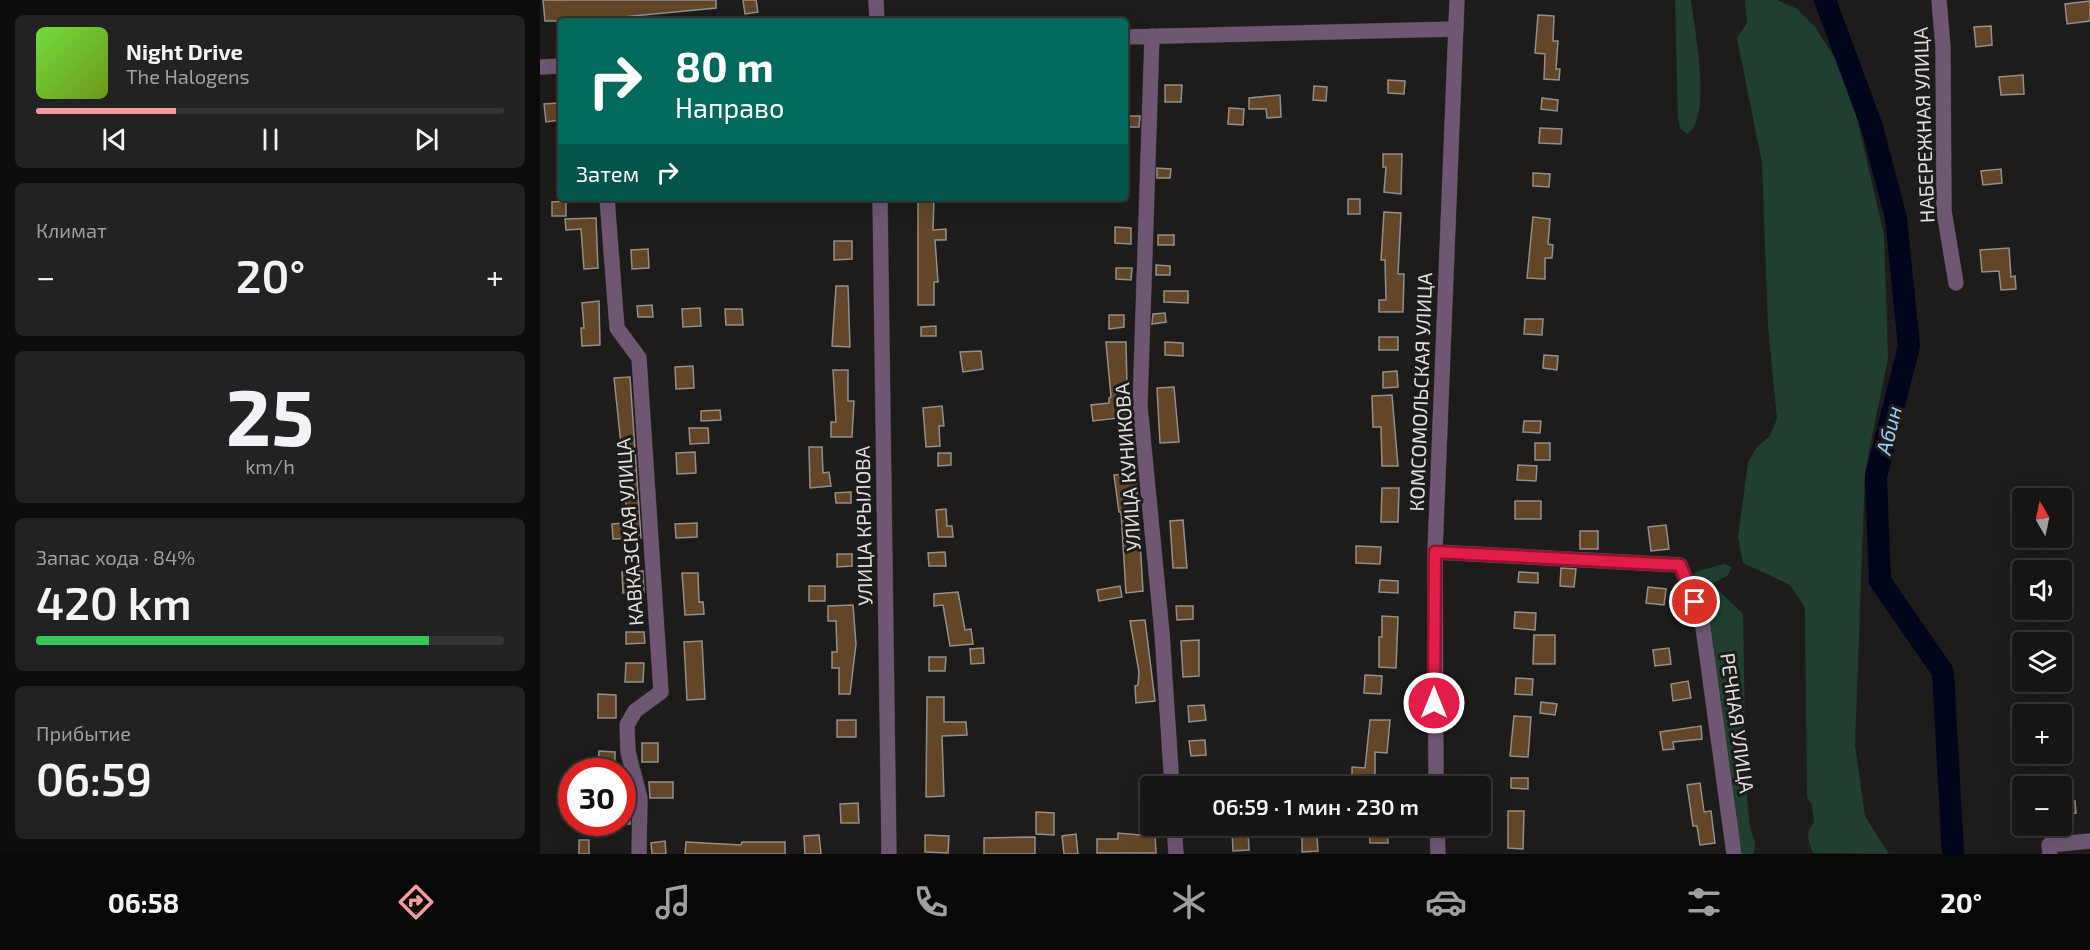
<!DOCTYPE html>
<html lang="ru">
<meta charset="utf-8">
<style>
body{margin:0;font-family:"Exo 2",sans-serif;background:#232222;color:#f1f3f6;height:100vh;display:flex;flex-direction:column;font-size:22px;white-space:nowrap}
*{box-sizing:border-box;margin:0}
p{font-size:20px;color:#9e9fa0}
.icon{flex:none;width:33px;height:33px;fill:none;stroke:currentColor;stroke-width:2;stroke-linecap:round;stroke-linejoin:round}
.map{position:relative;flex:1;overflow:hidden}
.details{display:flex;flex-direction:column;gap:15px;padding:15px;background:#0c0c0b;width:540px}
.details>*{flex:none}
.hud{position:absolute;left:18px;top:18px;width:570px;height:183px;border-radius:6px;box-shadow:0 6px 24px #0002,0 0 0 2px #353434;background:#00695c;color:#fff;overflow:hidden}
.needle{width:39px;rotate:351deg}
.buttons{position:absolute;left:1472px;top:488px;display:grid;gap:12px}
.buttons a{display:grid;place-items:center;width:60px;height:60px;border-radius:6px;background:#161514;box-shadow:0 6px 24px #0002,0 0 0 2px #353434;font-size:30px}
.speed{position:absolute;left:18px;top:758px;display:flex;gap:12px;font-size:30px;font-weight:700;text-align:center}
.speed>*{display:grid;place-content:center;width:78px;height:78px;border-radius:50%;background:#161514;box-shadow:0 6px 24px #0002,0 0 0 2px #353434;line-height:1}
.speed .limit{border:9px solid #d22;background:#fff;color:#111}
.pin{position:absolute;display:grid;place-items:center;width:51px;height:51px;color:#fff;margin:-26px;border:3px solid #fff;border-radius:50%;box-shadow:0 2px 6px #0007}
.me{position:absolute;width:66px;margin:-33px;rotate:0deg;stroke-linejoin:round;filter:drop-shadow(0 0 4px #0008)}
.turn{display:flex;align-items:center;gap:21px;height:126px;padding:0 18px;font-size:27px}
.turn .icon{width:78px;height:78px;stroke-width:2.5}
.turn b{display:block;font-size:42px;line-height:51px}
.then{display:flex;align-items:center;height:57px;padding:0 18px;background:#0003;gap:12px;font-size:22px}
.big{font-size:45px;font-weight:600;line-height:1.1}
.details .widget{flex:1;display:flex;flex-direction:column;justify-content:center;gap:9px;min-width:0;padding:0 21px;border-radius:9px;background:#232222}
.details .dial{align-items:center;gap:0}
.dial b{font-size:78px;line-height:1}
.song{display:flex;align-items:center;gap:18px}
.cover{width:72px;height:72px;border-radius:9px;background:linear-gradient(135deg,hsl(100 70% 55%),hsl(80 70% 35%))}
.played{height:6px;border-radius:3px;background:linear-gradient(90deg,#f49b9f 30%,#353434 30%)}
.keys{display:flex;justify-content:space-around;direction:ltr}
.heat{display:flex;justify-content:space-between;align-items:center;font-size:33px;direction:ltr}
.charge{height:9px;border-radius:4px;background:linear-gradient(90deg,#34c759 84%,#353434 0)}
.trip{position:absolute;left:600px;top:776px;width:351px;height:60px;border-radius:6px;background:#161514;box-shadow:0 6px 24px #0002,0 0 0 2px #353434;font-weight:600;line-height:60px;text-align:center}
.tabs{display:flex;height:96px;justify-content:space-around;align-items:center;background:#090808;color:#9e9fa0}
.tabs .icon{width:42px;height:42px}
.tabs .selected{color:#f49b9f}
.tabs b{font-size:27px;color:#f1f3f6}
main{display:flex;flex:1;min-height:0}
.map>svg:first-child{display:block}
.green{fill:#203f31}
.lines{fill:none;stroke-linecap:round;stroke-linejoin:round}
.river{stroke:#00051c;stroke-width:22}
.building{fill:#624627;stroke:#918e8c;stroke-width:1.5}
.minor-casing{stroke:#393735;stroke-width:16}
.minor{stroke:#6f5774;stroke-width:15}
.route-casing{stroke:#92132f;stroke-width:15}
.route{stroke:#e11d48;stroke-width:10}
.labels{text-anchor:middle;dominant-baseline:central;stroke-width:6;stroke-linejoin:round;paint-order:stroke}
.street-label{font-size:20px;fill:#e1dfde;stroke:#1e1c1a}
.water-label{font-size:21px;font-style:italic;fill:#98ccff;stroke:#1e1c1a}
</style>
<main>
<section class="details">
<div class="widget">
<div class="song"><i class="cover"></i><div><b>Night Drive</b><p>The Halogens</p></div></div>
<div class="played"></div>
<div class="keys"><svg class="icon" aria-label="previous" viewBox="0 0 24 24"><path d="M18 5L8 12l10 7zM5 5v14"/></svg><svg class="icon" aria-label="pause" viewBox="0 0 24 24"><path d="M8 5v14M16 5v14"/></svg><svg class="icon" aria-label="next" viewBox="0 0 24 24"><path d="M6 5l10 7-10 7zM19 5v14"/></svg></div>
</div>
<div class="widget"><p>Климат</p>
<div class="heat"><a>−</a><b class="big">20°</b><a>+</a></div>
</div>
<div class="widget dial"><b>25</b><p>km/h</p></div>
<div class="widget"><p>Запас хода · 84%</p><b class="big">420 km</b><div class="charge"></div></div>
<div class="widget"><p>Прибытие</p><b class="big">06:59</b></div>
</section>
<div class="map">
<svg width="1550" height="854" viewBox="0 0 1550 854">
<rect width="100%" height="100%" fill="#1e1c1a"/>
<!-- green -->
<path class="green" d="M 1135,0 L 1151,0 C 1154,28 1173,118 1147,134 L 1140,128 L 1138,119 Z
M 1205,0 L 1237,0 L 1257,9 L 1275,27 L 1308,79 L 1344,235 L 1348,358 L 1325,471 L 1315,745 L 1325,816 L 1349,854 L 1273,853 C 1268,841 1265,833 1274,822 L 1272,805 L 1267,798 L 1265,608 L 1250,585 L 1203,563 L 1198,537 L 1208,463 L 1216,448 L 1230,436 L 1237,419 L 1228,326 L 1222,163 L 1197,38 L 1207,23 Z
M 1184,564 L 1192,567 L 1188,575 L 1172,584 L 1203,614 L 1206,785 L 1210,828 L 1215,842 L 1214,854 L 1200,854 L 1171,627 L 1151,576 L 1158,571 Z"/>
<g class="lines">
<!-- river -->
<path class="river" d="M 1285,0 L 1332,127 L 1356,218 L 1369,346 L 1336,477 L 1340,581 L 1403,672 L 1413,854"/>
</g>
<!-- building -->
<path class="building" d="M 3,0 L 176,0 L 176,8 L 41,21 L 5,21 Z
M 203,0 L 216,0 L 218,12 L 205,14 Z
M 1550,1 L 1550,21 L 1527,24 L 1525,4 Z
M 998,15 L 1014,16 L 1013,41 L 1018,41 L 1016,69 L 1020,69 L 1019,80 L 1004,79 L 1005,54 L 995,53 Z
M 1451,26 L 1452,45 L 1436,47 L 1434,27 Z
M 1483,75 L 1484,94 L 1461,95 L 1459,77 Z
M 848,80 L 865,81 L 864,94 L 848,93 Z
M 625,85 L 642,85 L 641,102 L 625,102 Z
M 774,86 L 787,87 L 786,101 L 773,100 Z
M 740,95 L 741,117 L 727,118 L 726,109 L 709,109 L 709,98 Z
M 1002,98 L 1018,100 L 1017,111 L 1001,109 Z
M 17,103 L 19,120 L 6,122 L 4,104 Z
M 689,108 L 704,109 L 703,125 L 688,124 Z
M 587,116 L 600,116 L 599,127 L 587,127 Z
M 1000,128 L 1022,129 L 1021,144 L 999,143 Z
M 843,154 L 862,154 L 861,194 L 844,192 L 846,167 L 843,167 Z
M 617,168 L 631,169 L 630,178 L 617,178 Z
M 1461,169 L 1462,183 L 1443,185 L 1441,171 Z
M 993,173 L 1010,174 L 1009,187 L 993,186 Z
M 378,198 L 394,198 L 393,230 L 406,229 L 406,240 L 395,240 L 398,282 L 394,282 L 394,305 L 378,305 Z
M 808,199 L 820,199 L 820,214 L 808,214 Z
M 26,201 L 26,216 L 12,216 L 12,202 Z
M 844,212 L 861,213 L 858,274 L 864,274 L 863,312 L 839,312 L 839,300 L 846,300 L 845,260 L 841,260 Z
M 993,217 L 1010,219 L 1008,244 L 1013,245 L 1012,258 L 1005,258 L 1005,279 L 987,278 Z
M 56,218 L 58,268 L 44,269 L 41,229 L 26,230 L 25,219 Z
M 575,227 L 591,228 L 591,244 L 575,243 Z
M 618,235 L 634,235 L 634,245 L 618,245 Z
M 294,241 L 312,241 L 312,259 L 294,260 Z
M 1469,248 L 1471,277 L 1475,276 L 1476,289 L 1461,290 L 1459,271 L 1442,272 L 1440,250 Z
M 108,249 L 109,268 L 92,269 L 91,250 Z
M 616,265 L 630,266 L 630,275 L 616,275 Z
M 576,268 L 592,268 L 591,280 L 576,279 Z
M 296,286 L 308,286 L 310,347 L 292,346 Z
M 624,291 L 648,291 L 648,303 L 624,302 Z
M 59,301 L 60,345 L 42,346 L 41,328 L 44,328 L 42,303 Z
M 112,305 L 113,317 L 98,317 L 97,306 Z
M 160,308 L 161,326 L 143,327 L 142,309 Z
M 185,309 L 202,309 L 203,325 L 186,325 Z
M 625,313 L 626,322 L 612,324 L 613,314 Z
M 569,315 L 584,315 L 584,327 L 569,329 Z
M 985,319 L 1003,319 L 1002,335 L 984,334 Z
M 396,326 L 396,336 L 381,336 L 381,327 Z
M 839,337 L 858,337 L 858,350 L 839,350 Z
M 566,342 L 586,342 L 588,429 L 592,429 L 593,438 L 579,439 L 578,418 L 553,421 L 551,405 L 569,403 L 569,398 L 571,397 Z
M 625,342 L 643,343 L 643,356 L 625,355 Z
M 441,351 L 443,369 L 423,372 L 420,352 Z
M 1004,355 L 1018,356 L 1017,370 L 1003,368 Z
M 153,366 L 154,388 L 136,389 L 135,367 Z
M 293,370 L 308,370 L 308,401 L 314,401 L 312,437 L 291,437 L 291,422 L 296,422 Z
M 857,371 L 858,387 L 843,388 L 843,372 Z
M 90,377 L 101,538 L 73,539 L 72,524 L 87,523 L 85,485 L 80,485 L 78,464 L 83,463 L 74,378 Z
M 634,387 L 639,442 L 620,443 L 617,388 Z
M 852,395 L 858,466 L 842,466 L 841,427 L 833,427 L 832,396 Z
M 402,406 L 404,426 L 399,426 L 400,446 L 386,447 L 383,408 Z
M 180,410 L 181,420 L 161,421 L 161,411 Z
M 984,421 L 1001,421 L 1000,433 L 983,432 Z
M 149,428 L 168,428 L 169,443 L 150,444 Z
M 995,443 L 1010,443 L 1010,460 L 995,460 Z
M 269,447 L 282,447 L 283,473 L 289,472 L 291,486 L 270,488 Z
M 155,452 L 156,473 L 137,474 L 136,453 Z
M 398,453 L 411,453 L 411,465 L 398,466 Z
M 978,465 L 997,466 L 996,481 L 977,480 Z
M 596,473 L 603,591 L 586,593 L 581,512 L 579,512 L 574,475 Z
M 842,488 L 859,488 L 858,522 L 841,522 Z
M 311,492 L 311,503 L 296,503 L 295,493 Z
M 975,501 L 1001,501 L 1001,519 L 975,519 Z
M 406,509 L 407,526 L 412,526 L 413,537 L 398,537 L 396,510 Z
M 643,520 L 647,568 L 633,568 L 630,521 Z
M 157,523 L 157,537 L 136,538 L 135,524 Z
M 1126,525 L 1129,549 L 1111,551 L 1108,527 Z
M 1040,531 L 1058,531 L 1058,549 L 1040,549 Z
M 816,546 L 841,547 L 840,564 L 816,563 Z
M 405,552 L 406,566 L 389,566 L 388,553 Z
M 297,554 L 312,554 L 312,566 L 297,567 Z
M 1021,568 L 1036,569 L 1034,587 L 1020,586 Z
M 103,571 L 104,592 L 83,593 L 82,572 Z
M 979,572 L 998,573 L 998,583 L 978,582 Z
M 142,573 L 158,573 L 159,602 L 163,602 L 164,614 L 145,615 Z
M 840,580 L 858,581 L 858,593 L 839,592 Z
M 269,586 L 285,586 L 285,601 L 269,601 Z
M 580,586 L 582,597 L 559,601 L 557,590 Z
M 1108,587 L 1126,589 L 1124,605 L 1106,603 Z
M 418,592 L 425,630 L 431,629 L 433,644 L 410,646 L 403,605 L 394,606 L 394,594 Z
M 313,605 L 316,644 L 310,694 L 299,694 L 299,668 L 292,668 L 292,652 L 297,652 L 296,621 L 288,621 L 288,606 Z
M 636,606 L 653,606 L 653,619 L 637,620 Z
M 975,612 L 996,613 L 995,630 L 974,628 Z
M 842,616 L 858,617 L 856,668 L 839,667 L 839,637 L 842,637 Z
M 605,620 L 615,701 L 596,703 L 595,686 L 598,685 L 599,672 L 590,621 Z
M 86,632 L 104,632 L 105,643 L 86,644 Z
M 994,635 L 1015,635 L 1015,664 L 993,664 Z
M 659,640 L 659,676 L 643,677 L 641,641 Z
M 162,641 L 165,699 L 147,700 L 144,642 Z
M 443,648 L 444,663 L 431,664 L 430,649 Z
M 1129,648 L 1131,664 L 1115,666 L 1113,650 Z
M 389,657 L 406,657 L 405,671 L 389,671 Z
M 86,663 L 104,663 L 103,682 L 85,682 Z
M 825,675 L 842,676 L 841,694 L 824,693 Z
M 976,678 L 993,679 L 992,695 L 975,694 Z
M 1148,681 L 1151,698 L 1133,701 L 1131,684 Z
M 58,694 L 76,695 L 76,718 L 58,718 Z
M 387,697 L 404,697 L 404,722 L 426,722 L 427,735 L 402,736 L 404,796 L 386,797 Z
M 1001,702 L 1017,704 L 1015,715 L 1000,713 Z
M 664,705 L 666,720 L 649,722 L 648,706 Z
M 974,716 L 991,717 L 988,757 L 970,756 Z
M 297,720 L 316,720 L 316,737 L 297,737 Z
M 830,720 L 850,720 L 847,753 L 835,752 L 835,782 L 812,781 L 812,767 L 825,768 Z
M 1161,726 L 1162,739 L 1133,742 L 1134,749 L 1123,750 L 1120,732 Z
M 665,740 L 666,755 L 651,756 L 649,741 Z
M 102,743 L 118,743 L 118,762 L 102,762 Z
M 59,751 L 75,752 L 75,770 L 58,770 Z
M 971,778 L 988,778 L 988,789 L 971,788 Z
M 109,782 L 133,782 L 133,798 L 110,798 Z
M 1160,783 L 1164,812 L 1171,811 L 1175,843 L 1160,845 L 1157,826 L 1153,826 L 1147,785 Z
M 1535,801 L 1536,813 L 1522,815 L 1521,802 Z
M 318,803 L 319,823 L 301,823 L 300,804 Z
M 82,806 L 90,806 L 90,824 L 82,824 Z
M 968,811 L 984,811 L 983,849 L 968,848 Z
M 496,812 L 514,813 L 514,835 L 496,834 Z
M 847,828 L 848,843 L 830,843 L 829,829 Z
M 708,829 L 709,850 L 693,851 L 692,830 Z
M 600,832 L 615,832 L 616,853 L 557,853 L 557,839 L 578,839 L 578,833 L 600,835 Z
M 536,834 L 538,854 L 524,854 L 522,836 Z
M 279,835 L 281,854 L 265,854 L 264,836 Z
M 385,835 L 409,836 L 408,853 L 385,852 Z
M 777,836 L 778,851 L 762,852 L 762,837 Z
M 495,837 L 495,854 L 444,854 L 444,838 Z
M 39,840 L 49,840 L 49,854 L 39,854 Z
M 125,841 L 126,854 L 112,854 L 111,843 Z
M 146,842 L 201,845 L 202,842 L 245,842 L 245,854 L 145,854 Z"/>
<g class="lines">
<defs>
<path id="minor" d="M 336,0 L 337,21
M 1399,0 L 1403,47 L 1404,211 L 1416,283
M 612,36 L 600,406 L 622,633 L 632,786
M 585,37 L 915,29
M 0,67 L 21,66
M 67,198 L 77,328 L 99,358 L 121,692 L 95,711 L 87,725 L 88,752 L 100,798 L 99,854
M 340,198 L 349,854
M 895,552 L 1140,565 L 1162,620 L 1194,854
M 896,786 L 895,552 L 917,0
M 634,825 L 636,854
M 897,825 L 898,854
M 1510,854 L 1509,845 L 1550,841"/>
</defs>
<!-- minor casing -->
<use href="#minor" class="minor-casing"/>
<!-- minor -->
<use href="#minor" class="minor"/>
</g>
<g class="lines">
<defs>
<path id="route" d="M 894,703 L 895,552 L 1140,565 L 1155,602"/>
</defs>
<!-- route casing -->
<use href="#route" class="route-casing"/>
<!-- route -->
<use href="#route" class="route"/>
</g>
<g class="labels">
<!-- street labels -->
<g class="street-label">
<text transform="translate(1383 125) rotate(-92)">НАБЕРЕЖНАЯ УЛИЦА</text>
<text transform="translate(880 392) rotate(-88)">КОМСОМОЛЬСКАЯ УЛИЦА</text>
<text transform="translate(587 467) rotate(-94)">УЛИЦА КУНИКОВА</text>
<text transform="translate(323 526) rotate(-91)">УЛИЦА КРЫЛОВА</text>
<text transform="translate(89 532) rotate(-94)">КАВКАЗСКАЯ УЛИЦА</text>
<text transform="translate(1198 723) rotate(82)">РЕЧНАЯ УЛИЦА</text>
</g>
<!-- water labels -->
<g class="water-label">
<text transform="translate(1348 430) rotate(-76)">Абин</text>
</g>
</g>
</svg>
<div class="buttons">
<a><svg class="needle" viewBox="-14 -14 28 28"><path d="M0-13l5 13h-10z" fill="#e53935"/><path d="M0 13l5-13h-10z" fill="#9e9fa0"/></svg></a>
<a><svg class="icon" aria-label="sound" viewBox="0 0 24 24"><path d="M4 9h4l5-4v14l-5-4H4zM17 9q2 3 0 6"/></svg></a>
<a><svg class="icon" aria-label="layers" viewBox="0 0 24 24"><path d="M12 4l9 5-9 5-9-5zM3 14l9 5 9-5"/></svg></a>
<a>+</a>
<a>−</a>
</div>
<div class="speed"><div class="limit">30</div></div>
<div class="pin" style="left:1155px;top:602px;background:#d93025"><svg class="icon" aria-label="arrive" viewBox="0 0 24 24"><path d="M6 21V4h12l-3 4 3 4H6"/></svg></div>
<svg class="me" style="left:894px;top:703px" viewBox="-20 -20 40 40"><circle r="17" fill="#e11d48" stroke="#fff" stroke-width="3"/><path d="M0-11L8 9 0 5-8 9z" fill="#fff"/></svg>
<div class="trip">06:59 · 1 мин · 230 m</div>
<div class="hud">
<div class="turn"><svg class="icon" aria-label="right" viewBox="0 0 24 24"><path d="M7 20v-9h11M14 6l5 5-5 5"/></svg><div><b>80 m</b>Направо</div></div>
<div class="then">Затем<svg class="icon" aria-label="right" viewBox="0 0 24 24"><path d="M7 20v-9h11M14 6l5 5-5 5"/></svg></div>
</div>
</div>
</main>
<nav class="tabs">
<b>06:58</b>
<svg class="icon selected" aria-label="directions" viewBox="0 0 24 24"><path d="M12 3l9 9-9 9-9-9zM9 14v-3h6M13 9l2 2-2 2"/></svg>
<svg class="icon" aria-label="music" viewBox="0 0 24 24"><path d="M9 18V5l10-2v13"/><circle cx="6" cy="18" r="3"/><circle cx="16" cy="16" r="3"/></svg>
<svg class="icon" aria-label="phone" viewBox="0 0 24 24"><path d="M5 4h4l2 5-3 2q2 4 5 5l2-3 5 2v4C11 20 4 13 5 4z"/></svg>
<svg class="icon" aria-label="climate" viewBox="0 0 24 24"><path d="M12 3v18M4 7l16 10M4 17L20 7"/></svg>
<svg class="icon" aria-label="car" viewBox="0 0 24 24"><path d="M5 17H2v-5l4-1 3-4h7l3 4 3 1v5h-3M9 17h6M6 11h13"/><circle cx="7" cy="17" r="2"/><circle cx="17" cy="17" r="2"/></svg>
<svg class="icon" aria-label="filters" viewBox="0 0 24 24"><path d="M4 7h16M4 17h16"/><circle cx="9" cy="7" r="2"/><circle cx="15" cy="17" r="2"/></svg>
<b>20°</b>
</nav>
